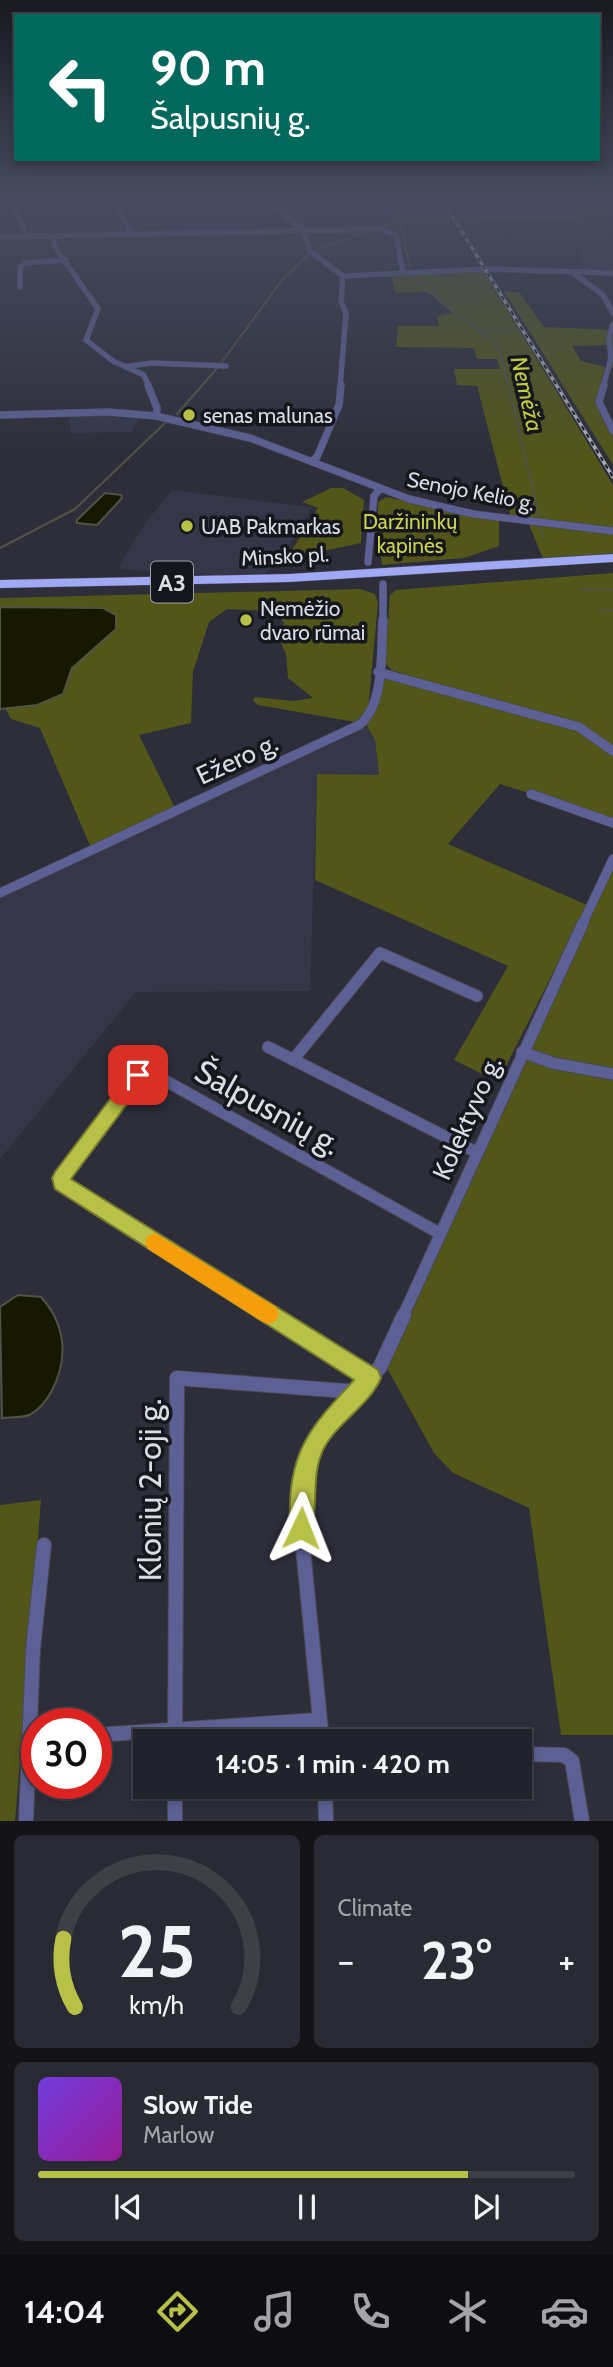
<!DOCTYPE html>
<meta charset="utf-8">
<style>
body{margin:0;font-family:Cabin,sans-serif;background:#2a2a34;color:#f1f3f6;height:100vh;display:flex;flex-direction:column;font-size:26px;white-space:nowrap}
*{box-sizing:border-box;margin:0}
p{font-size:23px;color:#a2a4a9}
.icon{flex:none;width:38px;height:38px;fill:none;stroke:currentColor;stroke-width:2;stroke-linecap:round;stroke-linejoin:round}
.map{position:relative;height:1821px;overflow:hidden}
.panel{display:flex;flex-direction:column;gap:14px;padding:14px;background:#131318;flex:1}
.panel>*{flex:none}
.hud{position:absolute;left:14px;top:14px;width:586px;height:147px;border-radius:0px;box-shadow:0 4px 10px #0003,0 0 0 2px #3f3f48;background:#00695c;color:#fff;overflow:hidden}
.speed{position:absolute;left:21px;top:1708px;display:flex;gap:14px;font-size:35px;font-weight:700;text-align:center}
.speed>*{display:grid;place-content:center;width:91px;height:91px;border-radius:50%;background:#22222c;box-shadow:0 4px 10px #0003,0 0 0 2px #3f3f48;line-height:1}
.speed .limit{border:10px solid #d22;background:#fff;color:#111}
.pin{position:absolute;display:grid;place-items:center;width:60px;height:60px;color:#fff;margin:-30px;border-radius:14px;box-shadow:0 4px 10px #0006}
.me{position:absolute;width:77px;margin:-38px;rotate:2deg;stroke-linejoin:round;filter:drop-shadow(0 0 5px #0008)}
.turn{display:flex;align-items:center;gap:24px;height:147px;padding:0 21px;font-size:32px}
.turn .icon{width:91px;height:91px;stroke-width:2.5}
.turn b{display:block;font-size:49px;line-height:60px}
.big{font-size:52px;font-weight:700;line-height:1.1}
.panel .widget{flex:1;display:flex;flex-direction:column;justify-content:center;gap:10px;min-width:0;padding:0 24px;border-radius:10px;background:#2a2a34}
.panel .dial{align-items:center;gap:0}
.dial svg{height:182px;overflow:visible;fill:none;stroke:#3f3f48;stroke-width:7;stroke-linecap:round;text-anchor:middle}
.dial text{fill:#f1f3f6;stroke:none}
.song{display:flex;align-items:center;gap:21px}
.cover{width:84px;height:84px;border-radius:10px;background:linear-gradient(135deg,hsl(260 70% 55%),hsl(300 70% 35%))}
.played{height:7px;border-radius:4px;background:linear-gradient(90deg,#b8c147 80%,#3f3f48 80%)}
.keys{display:flex;justify-content:space-around;direction:ltr}
.heat{display:flex;justify-content:space-between;align-items:center;font-size:38px;direction:ltr}
.panel .tiles{flex:1;display:grid;gap:14px;grid-template-columns:1fr 1fr}
.widget:last-child{grid-column:span 2}
.trip{position:absolute;left:133px;top:1729px;width:399px;height:70px;border-radius:0px;background:#22222c;box-shadow:0 4px 10px #0003,0 0 0 2px #3f3f48;font-weight:700;line-height:70px;text-align:center}
.menu{display:flex;height:112px;justify-content:space-around;align-items:center;background:#0e0e12;color:#a2a4a9}
.menu .icon{width:49px;height:49px}
.menu .selected{color:#b8c147}
.menu b{font-size:32px;color:#f1f3f6}
.map>svg:first-child{display:block}
.built{fill:#353749}
.green{fill:#525619}
.water{fill:#161800;stroke:#515345;stroke-width:2}
.lines{fill:none;stroke-linecap:round;stroke-linejoin:round}
.stream{stroke:#515345;stroke-width:2}
.street-far4-casing{stroke:#494a55;stroke-width:6}
.street-far3-casing{stroke:#494a55;stroke-width:8}
.street-far2-casing{stroke:#494a55;stroke-width:10}
.street-far1-casing{stroke:#494a55;stroke-width:13}
.street-casing{stroke:#494a55;stroke-width:16}
.highway-casing{stroke:#494a55;stroke-width:1}
.street-far4{stroke:#5c6094;stroke-width:5}
.street-far3{stroke:#5c6094;stroke-width:7}
.street-far2{stroke:#5c6094;stroke-width:9}
.street-far1{stroke:#5c6094;stroke-width:11}
.street{stroke:#5c6094;stroke-width:14}
.highway{fill:#a1a8f4;fill-rule:evenodd}
.rail-casing{stroke:#adaeb7;stroke-width:3.5}
.rail{stroke:#16171c;stroke-width:2;stroke-dasharray:4.5;stroke-linecap:butt}
.route{fill:#b8c147;stroke:#787d2e;stroke-width:2}
.slow{fill:#f59e0b}
.poi-dot{fill:#b8c147;stroke:#16171c;stroke-width:2.5}
.labels{text-anchor:middle;dominant-baseline:central;stroke-width:7;stroke-linejoin:round;paint-order:stroke}
.far-poi-label{font-size:21px;fill:#dbdde5;stroke:#16171c;text-anchor:start}
.far-street-label{font-size:21px;fill:#dbdde5;stroke:#16171c}
.far-park-label{font-size:21px;fill:#cad350;stroke:#16171c}
.far-water-label{font-size:23px;font-style:italic;fill:#c0ca45;stroke:#16171c}
.shield{fill:#16171c;stroke:#a0a2a9;stroke-width:2}
.shield-label{font-size:24px;font-weight:bold;fill:#dbdde5}
.street-label{font-size:26px;fill:#dbdde5;stroke:#16171c}
.near-street-label{font-size:32px;fill:#dbdde5;stroke:#16171c}
</style>
<div class="map">
<svg width="613" height="1821" viewBox="0 0 613 1821">
<rect width="100%" height="100%" fill="#2d2e3a"/>
<!-- built -->
<path class="built" d="M 461,204 L 511,204 L 519,219 L 492,220 L 473,216 Z
M 580,245 L 613,247 L 613,274 L 583,273 Z
M 68,414 L 140,416 L 132,432 L 71,433 Z
M 173,490 L 269,502 L 312,507 L 281,559 L 266,573 L 212,575 L 120,569 L 119,566 L 145,523 Z
M 366,724 L 375,740 L 379,775 L 317,775 L 310,991 L 136,992 L 0,1159 L 0,898 Z"/>
<!-- green -->
<path class="green" d="M 483,270 L 613,485 L 613,554 L 543,559 L 527,519 L 511,517 L 477,386 L 457,385 L 454,369 L 500,369 L 497,359 L 477,359 L 474,348 L 396,347 L 398,326 L 439,326 L 437,316 L 452,313 L 428,292 L 396,293 L 390,273 Z
M 504,291 L 520,293 L 544,327 L 613,330 L 613,370 L 606,345 L 572,346 L 581,361 L 605,367 L 598,405 L 600,414 L 613,434 L 613,465 Z
M 331,488 L 343,488 L 364,500 L 361,543 L 314,553 L 294,553 L 292,550 L 318,508 L 302,502 Z
M 386,497 L 499,519 L 499,546 L 464,558 L 382,565 L 378,539 L 378,502 Z
M 613,573 L 613,747 L 593,731 L 576,724 L 391,670 L 385,663 L 390,595 L 396,590 Z
M 360,589 L 375,594 L 378,603 L 368,710 L 355,722 L 258,705 L 253,701 L 255,697 L 293,701 L 313,698 L 288,678 L 286,654 L 281,643 L 284,622 L 270,611 L 227,609 L 209,622 L 193,672 L 191,723 L 139,735 L 175,808 L 91,848 L 40,728 L 11,719 L 5,708 L 37,705 L 68,683 L 72,668 L 112,633 L 103,608 L 0,607 L 0,598 Z
M 387,677 L 577,730 L 613,756 L 613,820 L 500,784 L 448,844 L 587,905 L 498,1082 L 454,1060 L 508,966 L 315,880 L 317,774 L 379,775 L 375,740 L 366,724 L 378,707 L 380,683 Z
M 613,869 L 613,1735 L 561,1735 L 529,1508 L 453,1473 L 434,1453 L 387,1368 L 523,1059 Z
M 41,1500 L 15,1821 L 0,1821 L 0,1505 Z"/>
<!-- water -->
<path class="water" d="M 105,493 L 121,495 L 122,498 L 97,525 L 77,523 L 77,520 Z
M 0,607 L 103,608 L 116,615 L 116,629 L 72,668 L 63,694 L 37,705 L 0,709 Z
M 18,1295 L 41,1297 C 66,1325 69,1359 51,1392 C 47,1400 38,1411 29,1415 C 21,1418 10,1417 2,1418 L 0,1307 Z"/>
<g class="lines">
<!-- stream -->
<path class="stream" d="M 396,204 L 410,269
M 461,219 L 607,216
M 402,222 L 449,220
M 381,227 L 397,221
M 313,251 L 369,231
M 412,274 L 416,281 L 499,346 L 540,519
M 530,329 L 536,330
M 482,330 L 518,330
M 221,363 L 283,279 L 310,253
M 177,414 L 219,366
M 538,525 L 544,537
M 0,548 L 75,509 L 165,423
M 580,589 L 613,590
M 599,611 L 613,610"/>
<defs>
<path id="street-far4" d="M 12,204 L 28,237
M 117,204 L 131,234
M 273,204 L 303,230 L 310,251 L 343,276
M 53,236 L 55,247 L 98,309 L 86,340 L 113,361 L 144,375 L 149,387
M 0,237 L 382,229 L 396,235 L 403,272
M 572,272 L 603,295 L 613,313
M 343,276 L 488,269 L 613,273
M 20,287 L 20,268 L 24,263 L 66,260
M 129,366 L 153,363 L 226,366
M 340,387 L 346,314 L 341,301 L 343,276
M 603,387 L 611,358 L 609,337 L 613,324"/>
<path id="street-far3" d="M 148,385 L 157,408 L 156,416
M 604,385 L 599,402 L 613,431
M 0,415 L 108,412 L 156,416 L 250,438 L 409,499 L 473,514 L 613,531
M 312,461 L 317,457 L 339,405 L 341,385
M 368,562 L 374,496 L 380,489
M 383,622 L 383,584"/>
<path id="street-far2" d="M 378,672 L 579,727 L 613,751
M 531,794 L 613,823
M 0,893 L 359,725 C 385,705 381,650 383,620
M 582,925 L 613,859"/>
<path id="street-far1" d="M 268,1047 L 476,1152
M 522,1052 L 553,1063 L 613,1074
M 293,1060 L 380,953 L 477,996
M 272,1316 L 62,1184 L 61,1178 L 138,1075 L 148,1071 L 439,1233
M 403,1316 L 583,923"/>
<path id="street" d="M 269,1315 L 370,1378
M 96,1735 L 318,1720
M 175,1741 L 177,1378 L 358,1392
M 322,1741 L 301,1528 L 302,1481 L 317,1438 L 380,1367 L 404,1315
M 520,1754 L 564,1755 L 572,1761 L 582,1821
M 175,1787 L 175,1821
M 325,1787 L 326,1821
M 26,1821 L 33,1649 L 44,1545"/>
<path id="highway" d="M 613,554 L 613,562 L 289,582 L 0,588 L 0,580 L 289,574 Z"/>
</defs>
<!-- street-far4 casing -->
<use href="#street-far4" class="street-far4-casing"/>
<!-- street-far3 casing -->
<use href="#street-far3" class="street-far3-casing"/>
<!-- street-far2 casing -->
<use href="#street-far2" class="street-far2-casing"/>
<!-- street-far1 casing -->
<use href="#street-far1" class="street-far1-casing"/>
<!-- street casing -->
<use href="#street" class="street-casing"/>
<!-- highway casing -->
<use href="#highway" class="highway-casing"/>
<!-- street-far4 -->
<use href="#street-far4" class="street-far4"/>
<!-- street-far3 -->
<use href="#street-far3" class="street-far3"/>
<!-- street-far2 -->
<use href="#street-far2" class="street-far2"/>
<!-- street-far1 -->
<use href="#street-far1" class="street-far1"/>
<!-- street -->
<use href="#street" class="street"/>
<!-- highway -->
<use href="#highway" class="highway"/>
<defs>
<path id="rail" d="M 445,204 L 613,477"/>
</defs>
<!-- rail casing -->
<use href="#rail" class="rail-casing"/>
<!-- rail -->
<use href="#rail" class="rail"/>
</g>
<!-- sky -->
<linearGradient id="sky" x2="0" y2="1"><stop stop-color="#191920"/><stop offset="0.44" stop-color="#464c60"/><stop offset="1" stop-color="#464c60" stop-opacity="0"/></linearGradient>
<rect width="613" height="459" fill="url(#sky)"/>
<!-- route -->
<path class="route" d="M 138,1067 L 147,1075 L 145,1080 L 71,1179 L 378,1370 L 381,1378 C 369,1406 336,1423 323,1450 C 310,1478 320,1509 309,1536 L 301,1539 L 293,1536 C 288,1525 290,1515 290,1503 C 292,1444 317,1421 354,1380 L 55,1189 L 52,1178 L 55,1172 L 132,1070 Z"/>
<!-- slow -->
<path class="slow" d="M 155,1233 L 276,1307 L 279,1314 L 276,1321 L 268,1324 L 261,1321 L 148,1249 L 145,1242 L 148,1236 Z"/>
<!-- markers -->
<g class="poi-dot">
<circle cx="189" cy="415" r="7"/>
<circle cx="187" cy="526" r="7"/>
<circle cx="246" cy="620" r="7"/>
</g>
<g class="labels">
<!-- far-poi labels -->
<g class="far-poi-label">
<text x="203" y="415">senas malunas</text>
<text x="201" y="526">UAB Pakmarkas</text>
<text x="260" y="608">Nemėžio<tspan x="260" dy="24">dvaro rūmai</tspan></text>
</g>
<!-- far-street labels -->
<g class="far-street-label">
<text transform="translate(471 491) rotate(11)">Senojo Kelio g.</text>
<text transform="translate(285 556) rotate(-3)">Minsko pl.</text>
</g>
<!-- far-park labels -->
<g class="far-park-label">
<text x="410" y="521">Daržininkų<tspan x="410" dy="24">kapinės</tspan></text>
</g>
<!-- far-water labels -->
<g class="far-water-label">
<text transform="translate(527 394) rotate(77)">Nemėža</text>
</g>
<!-- shield labels -->
<rect class="shield" x="151" y="561.5" width="42" height="41" rx="5"/>
<g class="shield-label">
<text x="172" y="582">A3</text>
</g>
<!-- street labels -->
<g class="street-label">
<text transform="translate(237 759) rotate(-25)">Ežero g.</text>
<text transform="translate(467 1118) rotate(-66)">Kolektyvo g.</text>
</g>
<!-- near-street labels -->
<g class="near-street-label">
<text transform="translate(268 1107) rotate(29)">Šalpusnių g.</text>
<text transform="translate(149 1490) rotate(-90)">Klonių 2-oji g.</text>
</g>
</g>
</svg>
<div class="speed"><div class="limit">30</div></div>
<div class="pin" style="left:138px;top:1075px;background:#d93025"><svg class="icon" aria-label="arrive" viewBox="0 0 24 24"><path d="M6 21V4h12l-3 4 3 4H6"/></svg></div>
<svg class="me" style="left:301px;top:1528px" viewBox="-20 -20 40 40"><path d="M0-17L14 15 0 8-14 15z" fill="#b8c147" stroke="#fff" stroke-width="4"/></svg>
<div class="trip">14:05 · 1 min · 420 m</div>
<div class="hud">
<div class="turn"><svg class="icon" aria-label="left" viewBox="0 0 24 24"><path d="M17 20v-9H6M10 6l-5 5 5 5"/></svg><div><b>90 m</b>Šalpusnių g.</div></div>
</div>
</div>
<section class="panel">
<div class="tiles">
<div class="widget dial"><svg viewBox="0 0 100 80">
<path d="M14 69A42 42 0 1 1 86 69"/>
<path d="M14 69A42 42 0 0 1 9 39" stroke="#b8c147"/>
<text x="50" y="56" font-size="32" font-weight="700">25</text>
<text x="50" y="72" font-size="11">km/h</text>
</svg></div>
<div class="widget"><p>Climate</p>
<div class="heat"><a>−</a><b class="big">23°</b><a>+</a></div>
</div>
<div class="widget">
<div class="song"><i class="cover"></i><div><b>Slow Tide</b><p>Marlow</p></div></div>
<div class="played"></div>
<div class="keys"><svg class="icon" aria-label="previous" viewBox="0 0 24 24"><path d="M18 5L8 12l10 7zM5 5v14"/></svg><svg class="icon" aria-label="pause" viewBox="0 0 24 24"><path d="M8 5v14M16 5v14"/></svg><svg class="icon" aria-label="next" viewBox="0 0 24 24"><path d="M6 5l10 7-10 7zM19 5v14"/></svg></div>
</div>
</div>
</section>
<nav class="menu">
<b>14:04</b>
<svg class="icon selected" aria-label="directions" viewBox="0 0 24 24"><path d="M12 3l9 9-9 9-9-9zM9 14v-3h6M13 9l2 2-2 2"/></svg>
<svg class="icon" aria-label="music" viewBox="0 0 24 24"><path d="M9 18V5l10-2v13"/><circle cx="6" cy="18" r="3"/><circle cx="16" cy="16" r="3"/></svg>
<svg class="icon" aria-label="phone" viewBox="0 0 24 24"><path d="M5 4h4l2 5-3 2q2 4 5 5l2-3 5 2v4C11 20 4 13 5 4z"/></svg>
<svg class="icon" aria-label="climate" viewBox="0 0 24 24"><path d="M12 3v18M4 7l16 10M4 17L20 7"/></svg>
<svg class="icon" aria-label="car" viewBox="0 0 24 24"><path d="M5 17H2v-5l4-1 3-4h7l3 4 3 1v5h-3M9 17h6M6 11h13"/><circle cx="7" cy="17" r="2"/><circle cx="17" cy="17" r="2"/></svg>
</nav>
